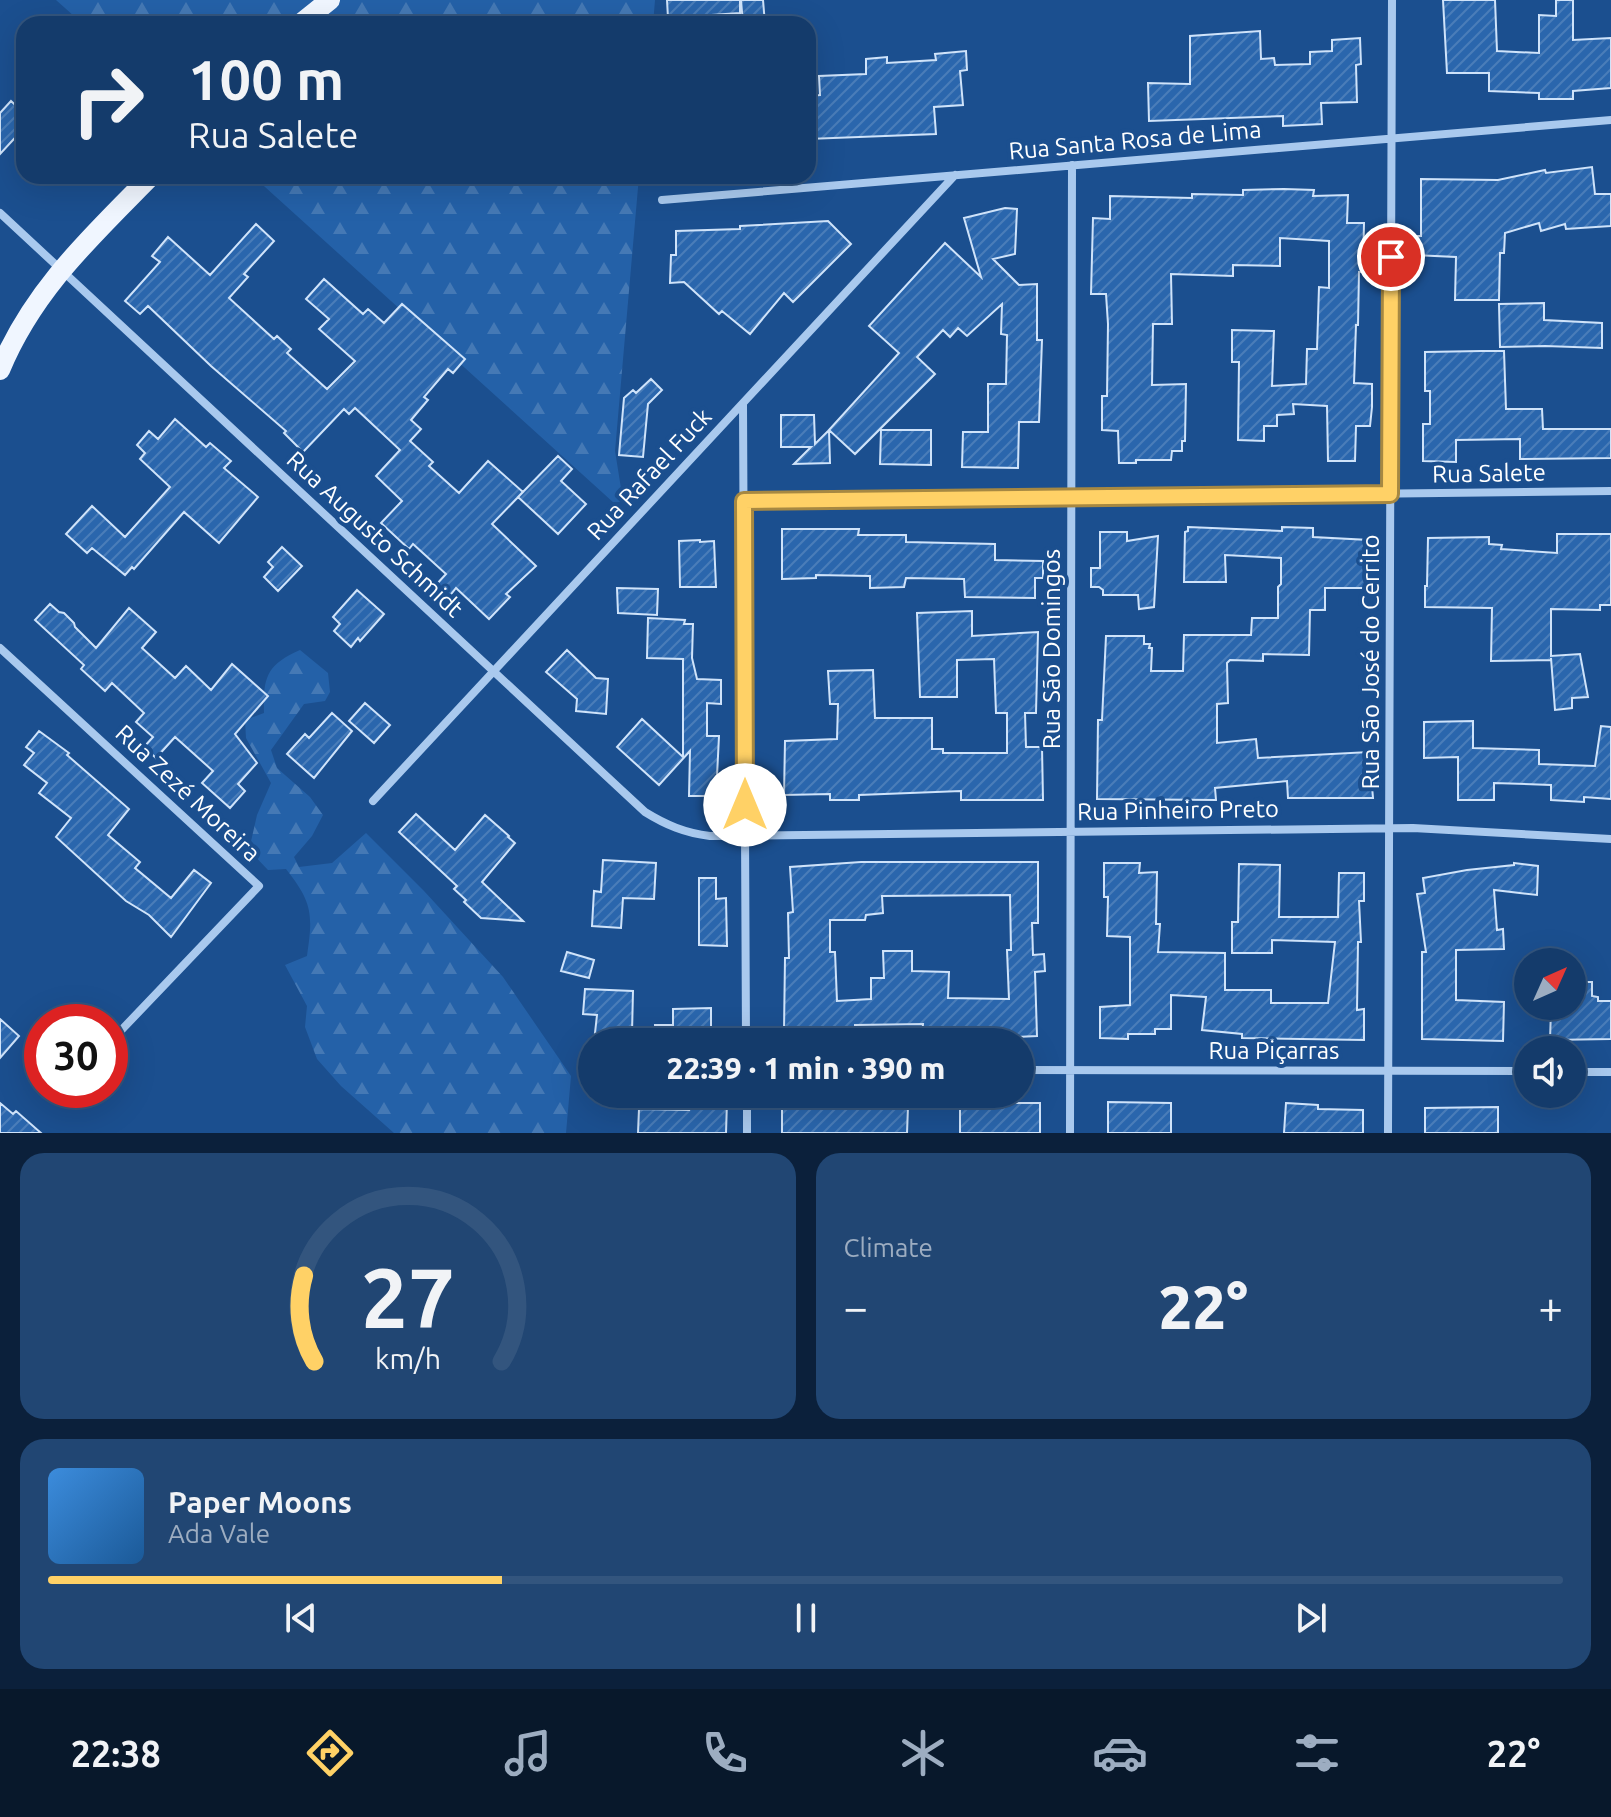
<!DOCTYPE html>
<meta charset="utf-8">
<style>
body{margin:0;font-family:Ubuntu,sans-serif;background:#214673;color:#f1f3f6;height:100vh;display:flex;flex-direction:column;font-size:30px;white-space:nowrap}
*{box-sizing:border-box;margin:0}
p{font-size:26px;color:#9dadc1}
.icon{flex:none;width:44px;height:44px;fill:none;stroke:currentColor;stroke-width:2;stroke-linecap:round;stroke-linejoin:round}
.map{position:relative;height:1133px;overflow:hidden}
.details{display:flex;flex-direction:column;gap:20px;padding:20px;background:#0b203b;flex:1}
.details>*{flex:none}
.guide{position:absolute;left:16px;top:16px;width:800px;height:168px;border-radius:24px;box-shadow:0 8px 32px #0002,0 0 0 2px #33557e;background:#143b6b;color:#f1f3f6;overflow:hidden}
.needle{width:52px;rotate:45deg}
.tools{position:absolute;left:1514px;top:948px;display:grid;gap:16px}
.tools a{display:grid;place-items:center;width:72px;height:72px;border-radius:50%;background:#143b6b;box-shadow:0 8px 32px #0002,0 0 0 2px #33557e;font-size:40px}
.speed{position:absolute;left:24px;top:1004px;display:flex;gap:16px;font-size:40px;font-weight:700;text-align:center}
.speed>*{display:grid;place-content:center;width:104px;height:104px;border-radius:50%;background:#143b6b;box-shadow:0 8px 32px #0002,0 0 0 2px #33557e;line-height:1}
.speed .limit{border:12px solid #d22;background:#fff;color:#111}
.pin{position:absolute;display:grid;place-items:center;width:68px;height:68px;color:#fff;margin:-34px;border:4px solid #fff;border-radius:50%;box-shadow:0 2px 8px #0007}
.me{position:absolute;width:88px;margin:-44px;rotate:0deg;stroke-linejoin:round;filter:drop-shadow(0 0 6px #0008)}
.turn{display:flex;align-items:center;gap:28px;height:168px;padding:0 40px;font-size:36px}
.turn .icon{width:104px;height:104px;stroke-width:2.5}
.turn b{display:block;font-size:56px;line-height:68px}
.big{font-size:60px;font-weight:800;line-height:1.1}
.details .widget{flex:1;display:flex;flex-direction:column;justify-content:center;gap:12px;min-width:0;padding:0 28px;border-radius:24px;background:#214673}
.details .dial{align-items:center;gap:0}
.dial svg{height:208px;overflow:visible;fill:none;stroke:#33557e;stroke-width:7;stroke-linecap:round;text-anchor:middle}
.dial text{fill:#f1f3f6;stroke:none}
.song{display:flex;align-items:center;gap:24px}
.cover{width:96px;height:96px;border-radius:12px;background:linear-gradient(135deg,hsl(210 70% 55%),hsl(210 70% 35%))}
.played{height:8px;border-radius:4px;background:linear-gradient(90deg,#ffd166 30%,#33557e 30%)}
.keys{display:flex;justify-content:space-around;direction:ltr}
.heat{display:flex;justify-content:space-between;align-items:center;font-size:44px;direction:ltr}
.details .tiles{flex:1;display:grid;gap:20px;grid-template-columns:1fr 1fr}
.widget:last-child{grid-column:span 2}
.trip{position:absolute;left:578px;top:1028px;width:456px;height:80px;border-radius:40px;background:#143b6b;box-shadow:0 8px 32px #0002,0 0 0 2px #33557e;font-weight:800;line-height:80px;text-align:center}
.menu{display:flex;height:128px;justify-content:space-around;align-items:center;background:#08182b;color:#9dadc1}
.menu .icon{width:56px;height:56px}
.menu .active{color:#ffd166}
.menu b{font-size:36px;color:#f1f3f6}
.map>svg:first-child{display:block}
.forest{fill:url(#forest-firs)}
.building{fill:url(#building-hatch);stroke:#cfe3fa;stroke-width:2;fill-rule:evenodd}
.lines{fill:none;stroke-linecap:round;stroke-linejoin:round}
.street{stroke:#a9c9ee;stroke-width:8}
.primary{stroke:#f0f6ff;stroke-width:20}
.route-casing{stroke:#a68842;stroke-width:20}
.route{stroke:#ffd166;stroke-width:14}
.labels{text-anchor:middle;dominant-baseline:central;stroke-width:8;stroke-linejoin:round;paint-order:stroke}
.street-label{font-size:24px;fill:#fff;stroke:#1b4f8f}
</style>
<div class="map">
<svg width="1611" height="1133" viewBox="0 0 1611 1133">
<defs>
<pattern id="forest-firs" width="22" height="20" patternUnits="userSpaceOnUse" patternTransform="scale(2)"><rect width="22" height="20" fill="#2461a8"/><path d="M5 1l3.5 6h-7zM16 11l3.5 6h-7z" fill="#4579b5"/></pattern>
<pattern id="building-hatch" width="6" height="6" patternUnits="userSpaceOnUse" patternTransform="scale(2)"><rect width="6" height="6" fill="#2a66ad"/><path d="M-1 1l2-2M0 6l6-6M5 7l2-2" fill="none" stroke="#4a7db9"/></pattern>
</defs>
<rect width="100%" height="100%" fill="#1b4f8f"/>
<!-- forest -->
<path class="forest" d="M 56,0 L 655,0 L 653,24 L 83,24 Z
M 253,176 L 639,176 L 615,451 L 623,501 L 614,503 Z
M 300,650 L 328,673 L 330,692 L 325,701 L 304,704 L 271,750 L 277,768 L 310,797 L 323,815 L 312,836 L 294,857 L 299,867 L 332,863 L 366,833 L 424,891 L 503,977 L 571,1076 L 566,1133 L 394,1133 L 341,1086 L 317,1059 L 305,1027 L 307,1006 L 285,965 L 307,956 C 313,915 313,903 286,869 L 268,870 L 249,850 L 257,815 L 271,783 L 246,738 L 245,720 L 264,713 C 263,678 266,665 300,650 Z"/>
<!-- building -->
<path class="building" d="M 667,0 L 740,0 L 740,13 L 668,18 Z
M 741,0 L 763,0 L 765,24 L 743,24 Z
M 1443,0 L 1495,0 L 1497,51 L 1539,53 L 1539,15 L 1556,16 L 1556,0 L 1573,0 L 1573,40 L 1611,38 L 1611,88 L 1573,91 L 1573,99 L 1539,99 L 1539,93 L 1489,91 L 1489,73 L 1447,73 Z
M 1260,31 L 1261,59 L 1274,58 L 1275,65 L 1310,64 L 1310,52 L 1332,51 L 1332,40 L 1360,38 L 1361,64 L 1356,65 L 1357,102 L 1321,103 L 1322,124 L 1283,126 L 1283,116 L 1149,121 L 1148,83 L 1190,84 L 1190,36 Z
M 966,51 L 967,70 L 960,71 L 963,105 L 934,107 L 936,134 L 808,139 L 808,96 L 820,95 L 819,76 L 866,74 L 866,59 L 887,57 L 887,63 L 936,60 L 935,54 Z
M 11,101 L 24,113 L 24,128 L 0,154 L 0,113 Z
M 1592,167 L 1595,194 L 1611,194 L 1611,226 L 1566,229 L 1565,224 L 1541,231 L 1539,223 L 1505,233 L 1504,253 L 1500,253 L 1499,300 L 1455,300 L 1456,257 L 1414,255 L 1414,236 L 1421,236 L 1421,179 L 1498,180 L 1545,170 L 1546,173 Z
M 1284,189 L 1314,190 L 1313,196 L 1348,195 L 1347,223 L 1364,223 L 1363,272 L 1359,272 L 1358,325 L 1356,325 L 1354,383 L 1372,384 L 1372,407 L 1370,426 L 1356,426 L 1355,461 L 1328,461 L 1327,406 L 1293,404 L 1294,414 L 1277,415 L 1277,426 L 1264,426 L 1264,441 L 1238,440 L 1239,362 L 1232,362 L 1232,330 L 1274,331 L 1272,386 L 1306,384 L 1307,349 L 1317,349 L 1319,287 L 1329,288 L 1329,241 L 1280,238 L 1280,266 L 1233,265 L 1233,276 L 1171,274 L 1172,324 L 1153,324 L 1152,385 L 1186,384 L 1185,441 L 1182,441 L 1182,451 L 1172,451 L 1171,460 L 1136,460 L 1136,463 L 1119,463 L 1118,431 L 1102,430 L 1102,396 L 1107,396 L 1108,324 L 1106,294 L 1091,294 L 1093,218 L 1110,219 L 1110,196 L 1192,198 L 1192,194 L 1243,195 L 1243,190 Z
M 1005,208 L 1017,209 L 1015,254 L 993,259 L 1019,285 L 1037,284 L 1037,340 L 1042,340 L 1039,422 L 1019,422 L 1018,468 L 962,467 L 963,432 L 988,432 L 988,384 L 1006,384 L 1007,335 L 1001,334 L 1002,304 L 967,336 L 958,328 L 950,337 L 943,330 L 917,357 L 935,374 L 855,454 L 829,430 L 899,353 L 869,326 L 945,243 L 981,277 L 964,218 Z
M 828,221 L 851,244 L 793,302 L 784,293 L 750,334 L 722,311 L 719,314 L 684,282 L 670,283 L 671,255 L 676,255 L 676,231 L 740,229 L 740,226 Z
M 256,224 L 274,241 L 244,274 L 248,277 L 229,298 L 274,339 L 277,336 L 291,349 L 287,353 L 327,389 L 355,361 L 319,329 L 329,319 L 306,299 L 324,279 L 363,314 L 368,309 L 384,323 L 402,304 L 465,359 L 453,373 L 448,369 L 424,397 L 428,400 L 411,420 L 421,429 L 410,441 L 433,462 L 429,466 L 459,493 L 488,461 L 523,492 L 492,524 L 536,566 L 506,594 L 510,597 L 489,619 L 456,588 L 448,598 L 435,586 L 446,574 L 413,544 L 409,549 L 381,523 L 402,501 L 376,476 L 400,450 L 355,408 L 349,414 L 344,409 L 303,452 L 284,433 L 286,431 L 211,366 L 148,306 L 140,314 L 125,301 L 160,262 L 152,256 L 168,237 L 210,275 Z
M 1544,303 L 1544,320 L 1602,323 L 1602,348 L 1545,346 L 1500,347 L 1499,304 Z
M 1481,351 L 1504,351 L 1506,409 L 1542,409 L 1543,429 L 1611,429 L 1611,458 L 1520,459 L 1520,439 L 1456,440 L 1456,462 L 1423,461 L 1423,424 L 1430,424 L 1430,391 L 1425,391 L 1425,352 Z
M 651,379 L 662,390 L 648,404 L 643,457 L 619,455 L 624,398 L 633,390 L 636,393 Z
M 781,415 L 814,415 L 815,444 L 829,430 L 830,463 L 794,464 L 811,447 L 781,447 Z
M 175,419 L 206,447 L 210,443 L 231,461 L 224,468 L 258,497 L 219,543 L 184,512 L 134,569 L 132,567 L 125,575 L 92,548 L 87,553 L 66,534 L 92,506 L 125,537 L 170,487 L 140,459 L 145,453 L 137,445 L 149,431 L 158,439 Z
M 881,430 L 931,430 L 931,465 L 880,464 Z
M 558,456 L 572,469 L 561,481 L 586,504 L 558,534 L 518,497 Z
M 1188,527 L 1282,531 L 1282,527 L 1313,528 L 1313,537 L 1369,540 L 1367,588 L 1325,588 L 1325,610 L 1310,610 L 1309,655 L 1263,654 L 1263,661 L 1230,660 L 1227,663 L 1228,703 L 1217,704 L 1217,743 L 1256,739 L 1258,758 L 1369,752 L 1373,798 L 1288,798 L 1287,781 L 1215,788 L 1216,800 L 1097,799 L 1098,720 L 1102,720 L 1106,636 L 1144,636 L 1144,644 L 1150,644 L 1149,648 L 1152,648 L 1151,671 L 1183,671 L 1184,635 L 1251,635 L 1252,618 L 1278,618 L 1278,587 L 1281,584 L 1281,558 L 1225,555 L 1226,582 L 1184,582 L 1185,532 L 1188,531 Z
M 782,529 L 859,529 L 858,535 L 906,535 L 906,542 L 995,544 L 995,560 L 1043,561 L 1043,578 L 1035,578 L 1035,598 L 965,597 L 964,579 L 906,578 L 904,587 L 870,588 L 870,576 L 816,575 L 816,578 L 782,579 Z
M 1100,532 L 1127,532 L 1127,541 L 1158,536 L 1154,607 L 1139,609 L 1138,595 L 1103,595 L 1103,590 L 1099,587 L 1091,587 L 1091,568 L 1100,568 Z
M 1557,534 L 1611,534 L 1611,605 L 1600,605 L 1600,610 L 1551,609 L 1551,656 L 1580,654 L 1588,697 L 1572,698 L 1572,708 L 1555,710 L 1551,658 L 1551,660 L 1491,661 L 1492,608 L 1425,607 L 1425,586 L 1427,586 L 1428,538 L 1489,537 L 1489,544 L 1502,545 L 1501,549 L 1557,553 Z
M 700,540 L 700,542 L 714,541 L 716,587 L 680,587 L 679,541 Z
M 282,547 L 302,566 L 278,591 L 264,577 L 273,567 L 268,562 Z
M 617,588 L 658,589 L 657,615 L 618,613 Z
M 357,590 L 384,614 L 360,641 L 358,638 L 351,647 L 334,631 L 340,624 L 333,617 Z
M 50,604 L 59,612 L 64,613 L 74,623 L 75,627 L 96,648 L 129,608 L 156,632 L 142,648 L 175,678 L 186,666 L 211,690 L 232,664 L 268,696 L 235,734 L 257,763 L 238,784 L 245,791 L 230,808 L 202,783 L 213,771 L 175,737 L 156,758 L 144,747 L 153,737 L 136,722 L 144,713 L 112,683 L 105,691 L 81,669 L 84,665 L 35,620 Z
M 972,611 L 972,636 L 1038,632 L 1036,713 L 1025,713 L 1026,747 L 1042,747 L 1043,800 L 961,800 L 961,791 L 859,795 L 859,800 L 830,800 L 830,794 L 784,795 L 785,741 L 837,739 L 838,704 L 830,704 L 828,671 L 873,670 L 875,718 L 932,718 L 932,749 L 943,749 L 943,753 L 1007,753 L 1007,713 L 996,713 L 994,659 L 957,660 L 957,697 L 920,697 L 917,613 Z
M 648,618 L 685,620 L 684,624 L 693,624 L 692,658 L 697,679 L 721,680 L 721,704 L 707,703 L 707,736 L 719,736 L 716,796 L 689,796 L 690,751 L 659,785 L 617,747 L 642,719 L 683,757 L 683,659 L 647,658 Z
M 567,650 L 596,678 L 608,679 L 606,714 L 576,711 L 577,699 L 546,672 Z
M 365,703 L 390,725 L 374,743 L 349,721 Z
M 332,713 L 352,731 L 314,778 L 287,754 L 305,734 L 309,738 Z
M 1473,721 L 1473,748 L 1539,750 L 1539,764 L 1595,766 L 1601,726 L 1611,727 L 1611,799 L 1584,797 L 1584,802 L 1551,800 L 1551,785 L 1494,783 L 1494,800 L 1458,800 L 1458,757 L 1424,758 L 1424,722 Z
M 39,731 L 69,753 L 67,755 L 129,809 L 108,835 L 140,862 L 135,868 L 171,898 L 194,870 L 211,883 L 171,937 L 149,915 L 126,901 L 56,837 L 71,818 L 39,793 L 47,783 L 24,765 L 34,753 L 26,747 Z
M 416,814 L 455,850 L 485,815 L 509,836 L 508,837 L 515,843 L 482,882 L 523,921 L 481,918 L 464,902 L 466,900 L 454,889 L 457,886 L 399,832 Z
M 603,860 L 656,863 L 654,899 L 623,898 L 621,928 L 592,926 L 594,891 L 601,892 Z
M 861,862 L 1038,862 L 1038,923 L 1032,923 L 1033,955 L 1044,954 L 1045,971 L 1035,972 L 1037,1036 L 990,1038 L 922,1036 L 923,1024 L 855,1025 L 855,1035 L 784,1031 L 785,958 L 789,958 L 788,913 L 793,912 L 790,867 ZM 1010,895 L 1011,950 L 1007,950 L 1009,999 L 948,998 L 949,972 L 912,971 L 912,951 L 883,951 L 884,978 L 871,978 L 871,999 L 837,1001 L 835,952 L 830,952 L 830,920 L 865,920 L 866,915 L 883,913 L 882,896 Z
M 1104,863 L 1140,863 L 1139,873 L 1157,872 L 1156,924 L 1160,924 L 1158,952 L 1225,953 L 1225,990 L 1271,990 L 1271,1003 L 1328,1003 L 1335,942 L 1272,940 L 1272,953 L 1232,953 L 1232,922 L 1238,922 L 1239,864 L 1280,865 L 1279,917 L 1338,917 L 1339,873 L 1364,873 L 1364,901 L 1359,901 L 1361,942 L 1358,942 L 1357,1010 L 1364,1009 L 1364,1040 L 1242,1038 L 1242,1034 L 1202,1030 L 1206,997 L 1171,995 L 1171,1029 L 1155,1029 L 1155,1034 L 1128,1034 L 1128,1039 L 1100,1038 L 1100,1007 L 1130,1005 L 1130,937 L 1107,936 L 1108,897 L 1104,897 Z
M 1514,863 L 1538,866 L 1537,895 L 1494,890 L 1497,930 L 1503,929 L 1504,949 L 1456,950 L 1456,1000 L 1504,1002 L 1503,1041 L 1422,1039 L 1422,952 L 1426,952 L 1417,894 L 1425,893 L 1423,878 L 1467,870 L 1514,865 Z
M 699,878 L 716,878 L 716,899 L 726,898 L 727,946 L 699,945 Z
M 567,952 L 594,960 L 589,978 L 561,971 Z
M 1572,982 L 1592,982 L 1592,996 L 1598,997 L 1598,1001 L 1611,1001 L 1611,1039 L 1550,1040 L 1551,1010 L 1555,1010 L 1555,1006 L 1572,1006 Z
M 585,989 L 633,991 L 632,1033 L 595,1033 L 597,1015 L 583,1014 Z
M 711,1008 L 711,1032 L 696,1033 L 697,1039 L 673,1040 L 673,1029 L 672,1042 L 656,1042 L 655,1025 L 673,1025 L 673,1009 Z
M 0,1019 L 19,1036 L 0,1058 Z
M 818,1100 L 818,1106 L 873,1102 L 906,1105 L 908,1107 L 907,1133 L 782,1133 L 782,1101 Z
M 689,1101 L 727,1101 L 726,1133 L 638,1133 L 639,1109 L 689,1110 Z
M 1108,1102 L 1171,1103 L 1171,1133 L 1108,1133 Z
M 0,1103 L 13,1114 L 16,1111 L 41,1133 L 0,1133 Z
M 960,1103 L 1040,1103 L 1040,1133 L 960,1133 Z
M 1286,1103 L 1318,1105 L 1318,1109 L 1363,1110 L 1363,1133 L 1284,1133 Z
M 1498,1107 L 1498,1133 L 1425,1133 L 1425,1108 Z"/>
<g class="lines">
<!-- street -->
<path class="street" d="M 662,200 L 1611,120
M 0,213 L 645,812 C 666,825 685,833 710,836 L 1413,828 L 1611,839
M 743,404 L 746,1042
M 744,501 L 1611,491
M 0,648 L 259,886 L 110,1042
M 373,801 L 955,175
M 1020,1070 L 1528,1071
M 1572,1072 L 1611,1072
M 747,1094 L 747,1133
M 1070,1133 L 1072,165
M 1388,1133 L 1392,0"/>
<!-- primary -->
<path class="primary" d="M 300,24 L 330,0
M 0,370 C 33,290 91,237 151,176"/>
</g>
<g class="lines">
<defs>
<path id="route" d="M 745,805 L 744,501 L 1390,494 L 1391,257"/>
</defs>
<!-- route casing -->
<use href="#route" class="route-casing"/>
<!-- route -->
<use href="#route" class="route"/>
</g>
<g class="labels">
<!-- street labels -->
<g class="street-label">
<text transform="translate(1135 140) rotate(-5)">Rua Santa Rosa de Lima</text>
<text transform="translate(1489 473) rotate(-1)">Rua Salete</text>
<text transform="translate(649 474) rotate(-47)">Rua Rafael Fuck</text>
<text transform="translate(375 534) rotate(43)">Rua Augusto Schmidt</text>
<text transform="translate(1051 649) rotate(-90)">Rua São Domingos</text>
<text transform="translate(1370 662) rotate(-90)">Rua São José do Cerrito</text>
<text transform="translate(188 793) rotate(43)">Rua Zezé Moreira</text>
<text transform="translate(1178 810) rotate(-1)">Rua Pinheiro Preto</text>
<text x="1274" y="1050">Rua Piçarras</text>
</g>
</g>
</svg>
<div class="tools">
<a><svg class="needle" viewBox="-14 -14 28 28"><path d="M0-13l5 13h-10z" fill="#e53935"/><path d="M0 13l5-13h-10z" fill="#9dadc1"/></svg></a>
<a><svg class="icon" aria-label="sound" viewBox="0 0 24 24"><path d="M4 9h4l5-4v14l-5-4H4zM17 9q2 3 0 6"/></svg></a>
</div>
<div class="speed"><div class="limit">30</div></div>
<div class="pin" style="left:1391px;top:257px;background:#d93025"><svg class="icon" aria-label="arrive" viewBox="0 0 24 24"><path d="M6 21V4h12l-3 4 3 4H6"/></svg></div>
<svg class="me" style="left:745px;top:805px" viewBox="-20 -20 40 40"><circle r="19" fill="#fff"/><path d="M0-13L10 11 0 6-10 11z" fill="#ffd166"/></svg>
<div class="trip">22:39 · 1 min · 390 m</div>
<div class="guide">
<div class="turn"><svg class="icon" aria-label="right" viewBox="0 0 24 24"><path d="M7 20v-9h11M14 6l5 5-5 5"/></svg><div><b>100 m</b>Rua Salete</div></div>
</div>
</div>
<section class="details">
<div class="tiles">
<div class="widget dial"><svg viewBox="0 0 100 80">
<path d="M14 69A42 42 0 1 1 86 69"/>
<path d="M14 69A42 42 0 0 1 10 36" stroke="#ffd166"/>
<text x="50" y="56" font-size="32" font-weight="700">27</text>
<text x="50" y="72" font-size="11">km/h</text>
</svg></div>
<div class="widget"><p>Climate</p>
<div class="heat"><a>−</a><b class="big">22°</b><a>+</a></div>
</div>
<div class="widget">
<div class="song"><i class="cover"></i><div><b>Paper Moons</b><p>Ada Vale</p></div></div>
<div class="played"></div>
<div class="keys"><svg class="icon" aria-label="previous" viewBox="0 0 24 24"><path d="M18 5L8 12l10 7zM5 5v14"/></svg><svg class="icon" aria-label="pause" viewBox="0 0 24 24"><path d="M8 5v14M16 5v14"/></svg><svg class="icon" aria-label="next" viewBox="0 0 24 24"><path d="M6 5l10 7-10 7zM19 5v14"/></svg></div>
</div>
</div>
</section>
<nav class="menu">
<b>22:38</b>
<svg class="icon active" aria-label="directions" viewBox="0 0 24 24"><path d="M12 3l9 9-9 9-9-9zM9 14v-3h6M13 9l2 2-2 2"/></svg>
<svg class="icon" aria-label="music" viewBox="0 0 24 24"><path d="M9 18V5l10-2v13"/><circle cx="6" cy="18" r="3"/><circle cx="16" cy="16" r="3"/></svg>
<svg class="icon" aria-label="phone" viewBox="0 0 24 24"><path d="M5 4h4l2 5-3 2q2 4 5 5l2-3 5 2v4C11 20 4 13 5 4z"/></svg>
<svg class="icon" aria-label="climate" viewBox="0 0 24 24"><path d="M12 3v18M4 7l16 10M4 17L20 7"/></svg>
<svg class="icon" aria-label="car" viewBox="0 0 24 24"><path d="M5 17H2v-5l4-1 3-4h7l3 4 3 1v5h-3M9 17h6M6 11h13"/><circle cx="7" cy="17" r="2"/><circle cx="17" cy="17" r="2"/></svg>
<svg class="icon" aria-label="filters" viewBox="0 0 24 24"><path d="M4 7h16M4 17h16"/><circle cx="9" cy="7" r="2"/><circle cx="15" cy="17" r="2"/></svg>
<b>22°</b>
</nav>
